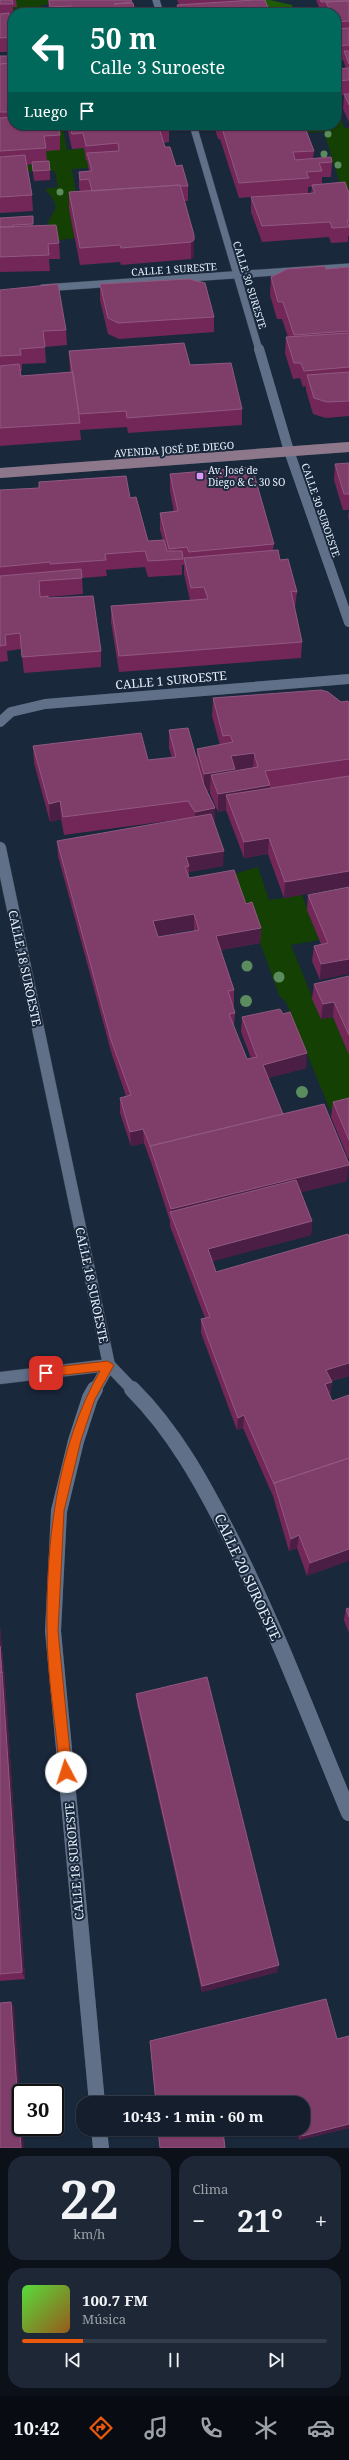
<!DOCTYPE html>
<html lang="es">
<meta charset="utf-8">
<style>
body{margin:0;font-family:"Noto Serif",serif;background:#1d2735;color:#f1f3f6;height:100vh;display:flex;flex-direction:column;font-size:15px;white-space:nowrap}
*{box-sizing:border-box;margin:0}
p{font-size:13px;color:#9da2aa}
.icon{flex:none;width:22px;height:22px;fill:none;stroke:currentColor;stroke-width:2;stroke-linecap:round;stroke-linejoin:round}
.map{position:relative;height:2148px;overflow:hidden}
.side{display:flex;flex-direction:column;gap:8px;padding:8px;background:#0b1019;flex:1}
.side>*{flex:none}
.hud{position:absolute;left:8px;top:8px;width:333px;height:122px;border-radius:16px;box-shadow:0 1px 3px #0004,0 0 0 1px #333c49;background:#00695c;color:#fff;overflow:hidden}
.speed{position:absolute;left:12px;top:2084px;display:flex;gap:8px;font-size:20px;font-weight:700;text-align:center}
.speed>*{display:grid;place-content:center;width:52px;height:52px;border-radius:50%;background:#141e2d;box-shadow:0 1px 3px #0004,0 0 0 1px #333c49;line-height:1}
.speed .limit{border:2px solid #111;border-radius:6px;background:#fff;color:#111}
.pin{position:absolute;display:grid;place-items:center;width:34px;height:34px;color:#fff;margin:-17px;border-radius:8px;box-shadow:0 2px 6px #0006}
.me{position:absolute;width:44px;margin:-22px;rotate:355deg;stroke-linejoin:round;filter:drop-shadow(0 0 3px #0008)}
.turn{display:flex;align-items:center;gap:14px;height:84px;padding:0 16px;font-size:18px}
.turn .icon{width:52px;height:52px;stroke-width:2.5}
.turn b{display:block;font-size:28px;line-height:34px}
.then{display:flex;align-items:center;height:38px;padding:0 16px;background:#0003;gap:8px;font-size:15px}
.big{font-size:30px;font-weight:700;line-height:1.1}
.side .widget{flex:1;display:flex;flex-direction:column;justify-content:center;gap:6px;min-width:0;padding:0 14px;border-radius:16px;background:#1d2735}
.side .dial{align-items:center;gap:0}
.dial b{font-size:52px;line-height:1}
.song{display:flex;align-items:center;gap:12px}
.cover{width:48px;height:48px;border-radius:6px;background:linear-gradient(135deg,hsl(110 70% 55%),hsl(30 70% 35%))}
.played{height:4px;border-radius:2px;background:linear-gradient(90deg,#ea580c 20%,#333c49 20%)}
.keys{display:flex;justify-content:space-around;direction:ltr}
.heat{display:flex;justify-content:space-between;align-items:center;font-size:22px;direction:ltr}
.side .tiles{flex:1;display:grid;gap:8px;grid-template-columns:1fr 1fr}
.widget:last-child{grid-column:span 2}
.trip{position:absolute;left:76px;top:2096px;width:234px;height:40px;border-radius:16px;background:#141e2d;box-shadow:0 1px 3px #0004,0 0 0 1px #333c49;font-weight:700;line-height:40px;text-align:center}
.menu{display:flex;height:64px;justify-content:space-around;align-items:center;background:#080c12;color:#9da2aa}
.menu .icon{width:28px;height:28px}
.menu .active{color:#ea580c}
.menu b{font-size:18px;color:#f1f3f6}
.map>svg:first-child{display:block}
.green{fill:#144103}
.forest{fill:#1f5b05}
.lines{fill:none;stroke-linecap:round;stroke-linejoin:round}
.street-far3-casing{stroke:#374253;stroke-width:8}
.street-far2-casing{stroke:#374253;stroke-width:10}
.street-far1-casing{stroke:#374253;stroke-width:13}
.street-casing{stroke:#374253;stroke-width:16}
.secondary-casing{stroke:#374253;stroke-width:10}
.street-far3{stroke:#607088;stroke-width:7}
.street-far2{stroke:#607088;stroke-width:10}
.street-far1{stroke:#607088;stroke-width:12}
.street{stroke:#607088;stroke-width:16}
.secondary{stroke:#8d788b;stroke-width:10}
.tree{fill:#5a8c5d}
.wall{fill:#732758;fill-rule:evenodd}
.shaded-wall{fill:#4a1e45}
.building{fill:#7f3d69;stroke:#905981;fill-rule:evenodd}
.route{fill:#ea580c;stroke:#983908}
.poi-dot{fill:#d99af7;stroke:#1a283c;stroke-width:1.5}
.labels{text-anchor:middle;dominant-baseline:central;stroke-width:4;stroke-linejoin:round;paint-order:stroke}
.far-street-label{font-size:10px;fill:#e7f1fe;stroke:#1a283c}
.far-poi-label{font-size:10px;fill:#e7f1fe;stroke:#1a283c;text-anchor:start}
.street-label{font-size:12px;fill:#e7f1fe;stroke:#1a283c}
.near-street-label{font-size:14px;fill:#e7f1fe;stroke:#1a283c}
</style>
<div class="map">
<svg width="349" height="2148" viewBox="0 0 349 2148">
<rect width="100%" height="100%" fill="#1a283c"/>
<!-- green -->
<path class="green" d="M 15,0 L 55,0 L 57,4 L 40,5 L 49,10 L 49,13 L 13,13 L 12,7 Z
M 336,107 L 344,128 L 349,128 L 349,206 L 344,197 L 324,132 L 300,133 L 297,125 L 336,125 Z
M 51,125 L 81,125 L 82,128 L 63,130 L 67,150 L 84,148 L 86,161 L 118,158 L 120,166 L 72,169 L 79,209 L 69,209 L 75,238 L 44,242 C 45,236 46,230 47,226 C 54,206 63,210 45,189 L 58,187 L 55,171 L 32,172 L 26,170 L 26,165 L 46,163 L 45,151 L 51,143 Z
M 258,867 L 269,900 L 302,895 L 319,940 L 291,945 L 321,1019 L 333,1017 L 349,1054 L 349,1106 L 330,1110 L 286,1002 L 279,995 L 235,874 Z"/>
<!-- forest -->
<path class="forest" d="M 246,0 L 270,0 L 292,5 L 295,13 L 237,13 Z"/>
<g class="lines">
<defs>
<path id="street-far3" d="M 156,0 L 160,13
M 193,125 L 259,350
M 43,288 L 349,267"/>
<path id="street-far2" d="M 259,349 L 289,451 L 349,622
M 0,722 L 11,712 L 45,704 L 349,679"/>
<path id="street-far1" d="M 0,848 L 109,1365 L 95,1390
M 0,1378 L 109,1365 L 133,1390"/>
<path id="street" d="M 95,1389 L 90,1398 L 76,1441 L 59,1511 L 53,1631 L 97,2103
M 132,1389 C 174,1431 202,1482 229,1535 C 275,1625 310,1719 349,1813
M 99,2129 L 101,2148"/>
<path id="secondary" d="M 0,473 L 349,447"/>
</defs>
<!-- street-far3 casing -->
<use href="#street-far3" class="street-far3-casing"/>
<!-- street-far2 casing -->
<use href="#street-far2" class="street-far2-casing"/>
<!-- street-far1 casing -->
<use href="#street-far1" class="street-far1-casing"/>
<!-- street casing -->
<use href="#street" class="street-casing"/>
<!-- secondary casing -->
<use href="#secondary" class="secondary-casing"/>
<!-- street-far3 -->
<use href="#street-far3" class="street-far3"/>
<!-- street-far2 -->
<use href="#street-far2" class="street-far2"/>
<!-- street-far1 -->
<use href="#street-far1" class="street-far1"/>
<!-- street -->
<use href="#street" class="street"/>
<!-- secondary -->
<use href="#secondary" class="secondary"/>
</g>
<!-- trees -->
<g class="tree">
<circle cx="328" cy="134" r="3.5"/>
<circle cx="324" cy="154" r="3.5"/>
<circle cx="338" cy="165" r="3.5"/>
<circle cx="60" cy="192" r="3.5"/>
<circle cx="247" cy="966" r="5.5"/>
<circle cx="279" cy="977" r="5.5"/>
<circle cx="246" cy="1001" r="6"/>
<circle cx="302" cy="1092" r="6"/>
</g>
<!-- wall -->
<path class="wall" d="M 0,0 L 16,0 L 17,7 L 13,7 L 13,18 L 10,18 L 13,35 L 13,52 L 0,52 Z
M 48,0 L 131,0 L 135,13 L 49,13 Z
M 177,0 L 250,0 L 269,10 L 269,13 L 177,13 L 177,5 L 179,5 Z
M 316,0 L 349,0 L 349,122 L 343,109 L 344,95 L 336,96 L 336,69 L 346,68 L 343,60 L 336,61 L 336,13 L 325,13 L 325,12 L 321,12 Z
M 0,56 L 13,56 L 13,125 L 52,125 L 52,128 L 60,135 L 60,150 L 46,151 L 47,161 L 50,170 L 50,180 L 34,181 L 32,164 L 27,165 L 32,195 L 33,211 L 0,213 Z
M 60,125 L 168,125 L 169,127 L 169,142 L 163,143 L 165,147 L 188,186 L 188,201 L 184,201 L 194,257 L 191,259 L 121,265 L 120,262 L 80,265 L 69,209 L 69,192 L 80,191 L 79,187 L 79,172 L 89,171 L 87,160 L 86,161 L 84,148 L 72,149 L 68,131 L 68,125 L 60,126 Z
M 214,125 L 304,125 L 314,151 L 313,158 L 332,162 L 331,177 L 322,177 L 322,184 L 349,191 L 349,236 L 348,236 L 348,242 L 331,243 L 329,237 L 262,242 L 251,212 L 251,197 L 239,198 L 220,139 L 218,139 ZM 308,187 L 312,187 L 311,193 L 308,193 Z
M 33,216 L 33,226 L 59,243 L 60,259 L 49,259 L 50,271 L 0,272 L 0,218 Z
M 349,267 L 349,416 L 326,418 L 313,414 L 306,390 L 306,386 L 303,387 L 300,378 L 293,379 L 285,353 L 286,337 L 288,337 L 282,319 L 277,319 L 270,295 L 271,277 L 326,269 Z
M 100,284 L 214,317 L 214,332 L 119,339 L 108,334 L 100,300 Z
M 0,290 L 66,330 L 67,345 L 45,347 L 46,363 L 22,364 L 22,371 L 20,371 L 21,376 L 70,372 L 69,351 L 190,365 L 242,409 L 242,425 L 128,433 L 127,427 L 80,430 L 81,440 L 0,446 Z
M 349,463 L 349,521 L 348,517 L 349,510 L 343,510 L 334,480 L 335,464 Z
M 170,474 L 274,544 L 273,550 L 280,560 L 297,592 L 295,608 L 302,642 L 301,658 L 119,672 L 111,622 L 111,606 L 190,600 L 184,574 L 184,565 L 182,565 L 182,575 L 148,577 L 145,567 L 106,570 L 107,576 L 82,578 L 83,594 L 48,597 L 48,598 L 101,651 L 101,667 L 24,673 L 21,649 L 7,651 L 8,661 L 0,662 L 0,490 L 130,498 L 148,541 L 163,540 L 160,530 L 160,513 L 174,512 L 170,491 Z
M 213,698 L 341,702 L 349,703 L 349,886 L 284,898 L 268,854 L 244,858 L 226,810 L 218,812 L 210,793 L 210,790 L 207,791 L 215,808 L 215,825 L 223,866 L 189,872 L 189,878 L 246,904 L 261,928 L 260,943 L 221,950 L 234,990 L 234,1006 L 233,1006 L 235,1013 L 234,1027 L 247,1059 L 251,1058 L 241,1032 L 242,1017 L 306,1068 L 268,1078 L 283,1114 L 347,1181 L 301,1192 L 312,1221 L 311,1235 L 212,1261 L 216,1272 L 349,1237 L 349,1376 L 331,1381 L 332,1382 L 330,1395 L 332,1401 L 349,1395 L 307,1576 L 297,1548 L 289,1551 L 273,1496 L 243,1428 L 237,1430 L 201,1333 L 201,1319 L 205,1318 L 170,1226 L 170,1221 L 151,1162 L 144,1143 L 131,1146 L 120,1113 L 120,1098 L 126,1096 L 112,1055 L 58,856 L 57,841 L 182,819 L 64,835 L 61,819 L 50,822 L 34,763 L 33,746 L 148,760 L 172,758 L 169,748 L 169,730 L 197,760 L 197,749 L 220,745 L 212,716 ZM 194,929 L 194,931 L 158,937 L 158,936 Z
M 349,887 L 320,980 L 312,961 L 314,946 L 321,944 L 307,910 L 308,895 Z
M 349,976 L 349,1055 L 333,1017 L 321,1019 L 312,999 L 314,984 Z
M 349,1098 L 349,1158 L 348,1158 L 331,1117 L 333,1102 Z
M 349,1608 L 349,1633 L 344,1620 L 346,1609 Z
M 0,1627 L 5,1683 L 25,1979 L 0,1981 Z
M 136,1694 L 277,1972 L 202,1992 L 137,1704 Z
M 349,2036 L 349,2128 L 299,2140 L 297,2129 L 303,2129 L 337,2039 Z
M 158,2129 L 247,2129 L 223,2135 Z"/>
<!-- shaded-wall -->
<path class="shaded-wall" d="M 194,235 L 194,257 L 191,259 L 191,242 Z
M 254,753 L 253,770 L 211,775 L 210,790 L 204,791 L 204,774 L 231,756 Z
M 270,785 L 269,803 L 226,795 L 226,810 L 218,812 L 218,794 Z
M 60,801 L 61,819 L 50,822 L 49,804 Z
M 215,808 L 215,826 L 195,829 L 195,812 Z
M 269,838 L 268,854 L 244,858 L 244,842 Z
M 224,851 L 223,866 L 189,872 L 189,866 L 186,857 Z
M 349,871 L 349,886 L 284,898 L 285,882 Z
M 194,914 L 194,929 L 153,937 L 153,921 Z
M 261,928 L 260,943 L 215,951 L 216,936 Z
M 349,959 L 349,974 L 320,980 L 321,964 Z
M 334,1002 L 333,1017 L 321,1019 L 323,1004 Z
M 307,1053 L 306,1068 L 262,1080 L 263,1065 Z
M 143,1129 L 144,1143 L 131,1146 L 130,1132 Z
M 349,1165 L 347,1181 L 175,1224 L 171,1215 L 171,1209 Z
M 312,1221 L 311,1235 L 207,1263 L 208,1249 Z
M 349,1363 L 349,1376 L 324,1382 L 326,1370 Z
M 332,1382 L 330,1395 L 323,1397 L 325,1384 Z
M 244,1415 L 243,1428 L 237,1430 L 238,1418 Z
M 299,1535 L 297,1548 L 289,1551 L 291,1539 Z
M 349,1549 L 349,1561 L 307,1576 L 310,1563 Z
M 0,1627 L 5,1683 L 25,1979 L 22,1972 L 0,1646 Z
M 279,1965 L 277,1972 L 202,1992 L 202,1986 Z
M 11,2002 L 14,2007 L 21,2110 L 21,2127 L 22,2127 L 24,2148 L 21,2148 Z
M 349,2124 L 349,2128 L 299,2140 L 302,2136 Z"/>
<!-- building -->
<path class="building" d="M 0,0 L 12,0 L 13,4 L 0,4 Z
M 49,0 L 131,0 L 132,2 L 114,4 L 133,3 L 135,13 L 65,13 L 65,11 L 73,11 L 72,6 L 50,7 Z
M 254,0 L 265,0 L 269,10 L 257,10 L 258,13 L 180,13 L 177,5 Z
M 320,0 L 349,0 L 349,1 L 321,2 Z
M 349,1 L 349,21 L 336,22 L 336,13 L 331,13 L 326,2 Z
M 9,13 L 13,37 L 0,38 L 0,14 Z
M 349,28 L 349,45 L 336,46 L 336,29 Z
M 344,51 L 349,51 L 349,64 Z
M 0,56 L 13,56 L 13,63 L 0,64 Z
M 13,63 L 13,112 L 0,112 L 0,64 Z
M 349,68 L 349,80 L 336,81 L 336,69 Z
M 344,94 L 349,94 L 349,105 Z
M 13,117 L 13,125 L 49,125 L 50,128 L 59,127 L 60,135 L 44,136 L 46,148 L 0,151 L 0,118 Z
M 70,125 L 168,125 L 169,127 L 159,128 L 165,147 L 170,147 L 176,166 L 182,165 L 188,186 L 180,186 L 180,185 L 92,191 L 89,179 L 80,180 L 79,172 L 92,171 L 87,153 L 119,151 L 118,143 L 86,146 L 83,133 L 72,134 Z
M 221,125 L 304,125 L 314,151 L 293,152 L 295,160 L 331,157 L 332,162 L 319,163 L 322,171 L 306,172 L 309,178 L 239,183 Z
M 25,155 L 32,195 L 0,197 L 0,157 Z
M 49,161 L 50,170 L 33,171 L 32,162 Z
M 345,182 L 348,191 L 349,191 L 349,221 L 347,221 L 349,227 L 332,228 L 330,222 L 262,226 L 251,197 L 315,193 L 312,185 Z
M 180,185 L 194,235 L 194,240 L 191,242 L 121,248 L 120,245 L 80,248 L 69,192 Z
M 33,216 L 33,224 L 13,225 L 13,227 L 0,227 L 0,218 Z
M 56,225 L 59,243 L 48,244 L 49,255 L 0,257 L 0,227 Z
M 325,266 L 326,269 L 349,267 L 349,331 L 294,335 L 283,302 L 278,302 L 271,277 L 287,269 Z
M 189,279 L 205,283 L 214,317 L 118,323 L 108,318 L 100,284 Z
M 58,284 L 66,330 L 43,331 L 45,347 L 20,349 L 21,355 L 0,356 L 0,290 Z
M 349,333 L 349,367 L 304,371 L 301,363 L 294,363 L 286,337 Z
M 184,343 L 190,365 L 231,363 L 242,409 L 127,418 L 126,411 L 79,414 L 69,351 Z
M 19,364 L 21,376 L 73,372 L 80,423 L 0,428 L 0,366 Z
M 349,372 L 349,401 L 327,402 L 314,398 L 307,375 Z
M 349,463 L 349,494 L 344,494 L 335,464 Z
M 252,467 L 274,544 L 189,552 L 187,547 L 169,549 L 160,513 L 178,511 L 170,474 Z
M 126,476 L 130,498 L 136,497 L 148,541 L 164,540 L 167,551 L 182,551 L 183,559 L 148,561 L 145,551 L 105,554 L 106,560 L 50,564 L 50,562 L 0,567 L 0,490 L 39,488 L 39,482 Z
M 278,550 L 280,560 L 288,559 L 297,592 L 291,591 L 302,642 L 119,656 L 111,606 L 208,599 L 204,587 L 191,588 L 184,558 Z
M 81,569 L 82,578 L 39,581 L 40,597 L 48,596 L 48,598 L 93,596 L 101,651 L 22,657 L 20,633 L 5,635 L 6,645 L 0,646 L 0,576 Z
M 321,690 L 328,692 L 341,702 L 348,701 L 349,703 L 349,759 L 265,771 L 270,785 L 218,794 L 211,775 L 258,767 L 254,753 L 231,756 L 235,769 L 204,774 L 197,749 L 233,742 L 230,735 L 223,736 L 213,698 Z
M 188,728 L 204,785 L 215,808 L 195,812 L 188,801 L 63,817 L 60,801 L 49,804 L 33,746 L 141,733 L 148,760 L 176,757 L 169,730 Z
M 349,776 L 349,871 L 285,882 L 269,838 L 244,842 L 226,795 Z
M 211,814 L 224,851 L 186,857 L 189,866 L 185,867 L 189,878 L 234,870 L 246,904 L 252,902 L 261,928 L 216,936 L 234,990 L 228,991 L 235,1013 L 229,1014 L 247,1059 L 257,1057 L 242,1017 L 280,1009 L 283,1014 L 290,1012 L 307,1053 L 263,1065 L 283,1114 L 150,1146 L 151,1148 L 143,1129 L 130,1132 L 120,1098 L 131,1095 L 111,1040 L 57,841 ZM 194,914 L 199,930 L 158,937 L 153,921 Z
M 349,887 L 349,959 L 321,964 L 314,946 L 328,943 L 308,895 Z
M 349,976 L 349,1035 L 334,1002 L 323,1004 L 314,984 Z
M 349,1098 L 349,1140 L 333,1102 Z
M 324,1104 L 349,1164 L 349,1165 L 171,1209 L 150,1146 Z
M 296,1180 L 312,1221 L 208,1249 L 216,1272 L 348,1234 L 349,1237 L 349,1363 L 326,1370 L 332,1382 L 325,1384 L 332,1401 L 349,1395 L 349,1458 L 274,1483 L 274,1484 L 244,1415 L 238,1418 L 208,1339 L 201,1319 L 210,1317 L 170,1212 Z
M 349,1458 L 349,1549 L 310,1563 L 299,1535 L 291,1539 L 274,1483 Z
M 349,1608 L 349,1617 L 346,1609 Z
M 0,1646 L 2,1673 L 2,1672 L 0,1672 Z
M 0,1672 L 2,1672 L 22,1972 L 0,1974 Z
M 207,1677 L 279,1965 L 202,1986 L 136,1694 Z
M 326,1999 L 337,2039 L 349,2036 L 349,2124 L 302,2136 L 300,2129 L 303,2129 L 303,2103 L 156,2103 L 150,2041 Z
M 11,2002 L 21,2148 L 0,2148 L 0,2003 Z
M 158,2129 L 230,2129 L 223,2131 L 225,2148 L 160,2148 Z"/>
<!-- route -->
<path class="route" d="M 108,1361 L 114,1365 L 95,1399 L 81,1440 L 64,1511 L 58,1631 L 72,1772 L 70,1777 L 66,1778 L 62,1777 L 60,1772 C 56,1725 47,1677 47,1630 C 46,1543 56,1448 100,1371 L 46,1377 L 41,1373 L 46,1368 Z"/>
<!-- markers -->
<rect class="poi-dot" x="196" y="472" width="8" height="8" rx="2"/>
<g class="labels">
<!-- far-street labels -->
<g class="far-street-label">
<text transform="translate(174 269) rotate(-4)">CALLE 1 SURESTE</text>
<text transform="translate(250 285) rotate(73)">CALLE 30 SURESTE</text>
<text transform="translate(174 449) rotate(-4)">AVENIDA JOSÉ DE DIEGO</text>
<text transform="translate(321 510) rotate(71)">CALLE 30 SUROESTE</text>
</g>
<!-- far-poi labels -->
<g class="far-poi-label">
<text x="208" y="470">Av. José de<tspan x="208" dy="12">Diego &amp; C. 30 SO</tspan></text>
</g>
<!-- street labels -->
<g class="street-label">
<text transform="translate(171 680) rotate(-5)">CALLE 1 SUROESTE</text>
<text transform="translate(25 968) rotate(78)">CALLE 18 SUROESTE</text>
<text transform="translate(92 1285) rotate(78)">CALLE 18 SUROESTE</text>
<text transform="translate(74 1861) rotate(-95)">CALLE 18 SUROESTE</text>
</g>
<!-- near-street labels -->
<g class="near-street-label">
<text transform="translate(248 1577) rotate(65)">CALLE 20 SUROESTE</text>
</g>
</g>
</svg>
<div class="speed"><div class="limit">30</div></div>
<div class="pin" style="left:46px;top:1373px;background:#d93025"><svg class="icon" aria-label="arrive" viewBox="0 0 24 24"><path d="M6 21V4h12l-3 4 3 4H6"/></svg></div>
<svg class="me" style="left:66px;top:1772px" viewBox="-20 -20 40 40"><circle r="19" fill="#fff"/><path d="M0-13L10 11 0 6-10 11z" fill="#ea580c"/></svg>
<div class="trip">10:43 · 1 min · 60 m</div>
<div class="hud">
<div class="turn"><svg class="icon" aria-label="left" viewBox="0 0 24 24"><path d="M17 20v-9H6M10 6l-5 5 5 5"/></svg><div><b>50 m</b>Calle 3 Suroeste</div></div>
<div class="then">Luego<svg class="icon" aria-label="arrive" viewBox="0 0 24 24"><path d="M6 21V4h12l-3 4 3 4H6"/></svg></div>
</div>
</div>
<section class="side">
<div class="tiles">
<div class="widget dial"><b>22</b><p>km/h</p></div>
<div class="widget"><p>Clima</p>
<div class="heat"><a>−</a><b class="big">21°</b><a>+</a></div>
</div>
<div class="widget">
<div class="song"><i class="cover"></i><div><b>100.7 FM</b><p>Música</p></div></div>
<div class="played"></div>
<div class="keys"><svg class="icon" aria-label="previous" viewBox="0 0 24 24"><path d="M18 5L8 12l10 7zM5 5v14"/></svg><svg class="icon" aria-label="pause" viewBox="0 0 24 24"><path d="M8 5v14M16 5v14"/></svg><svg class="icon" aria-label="next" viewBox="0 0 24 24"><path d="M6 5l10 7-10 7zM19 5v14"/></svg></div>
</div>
</div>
</section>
<nav class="menu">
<b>10:42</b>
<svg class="icon active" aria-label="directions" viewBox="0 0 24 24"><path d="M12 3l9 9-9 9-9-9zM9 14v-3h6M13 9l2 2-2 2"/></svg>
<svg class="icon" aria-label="music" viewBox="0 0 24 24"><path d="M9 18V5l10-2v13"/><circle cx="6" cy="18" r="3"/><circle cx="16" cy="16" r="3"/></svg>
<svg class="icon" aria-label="phone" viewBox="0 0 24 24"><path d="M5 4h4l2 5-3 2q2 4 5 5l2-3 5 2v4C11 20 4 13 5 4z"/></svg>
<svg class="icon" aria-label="climate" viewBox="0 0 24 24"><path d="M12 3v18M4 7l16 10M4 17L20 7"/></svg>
<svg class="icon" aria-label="car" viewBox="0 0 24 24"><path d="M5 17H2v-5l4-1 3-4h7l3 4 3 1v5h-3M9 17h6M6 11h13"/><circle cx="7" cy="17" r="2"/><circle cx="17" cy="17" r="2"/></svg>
</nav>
